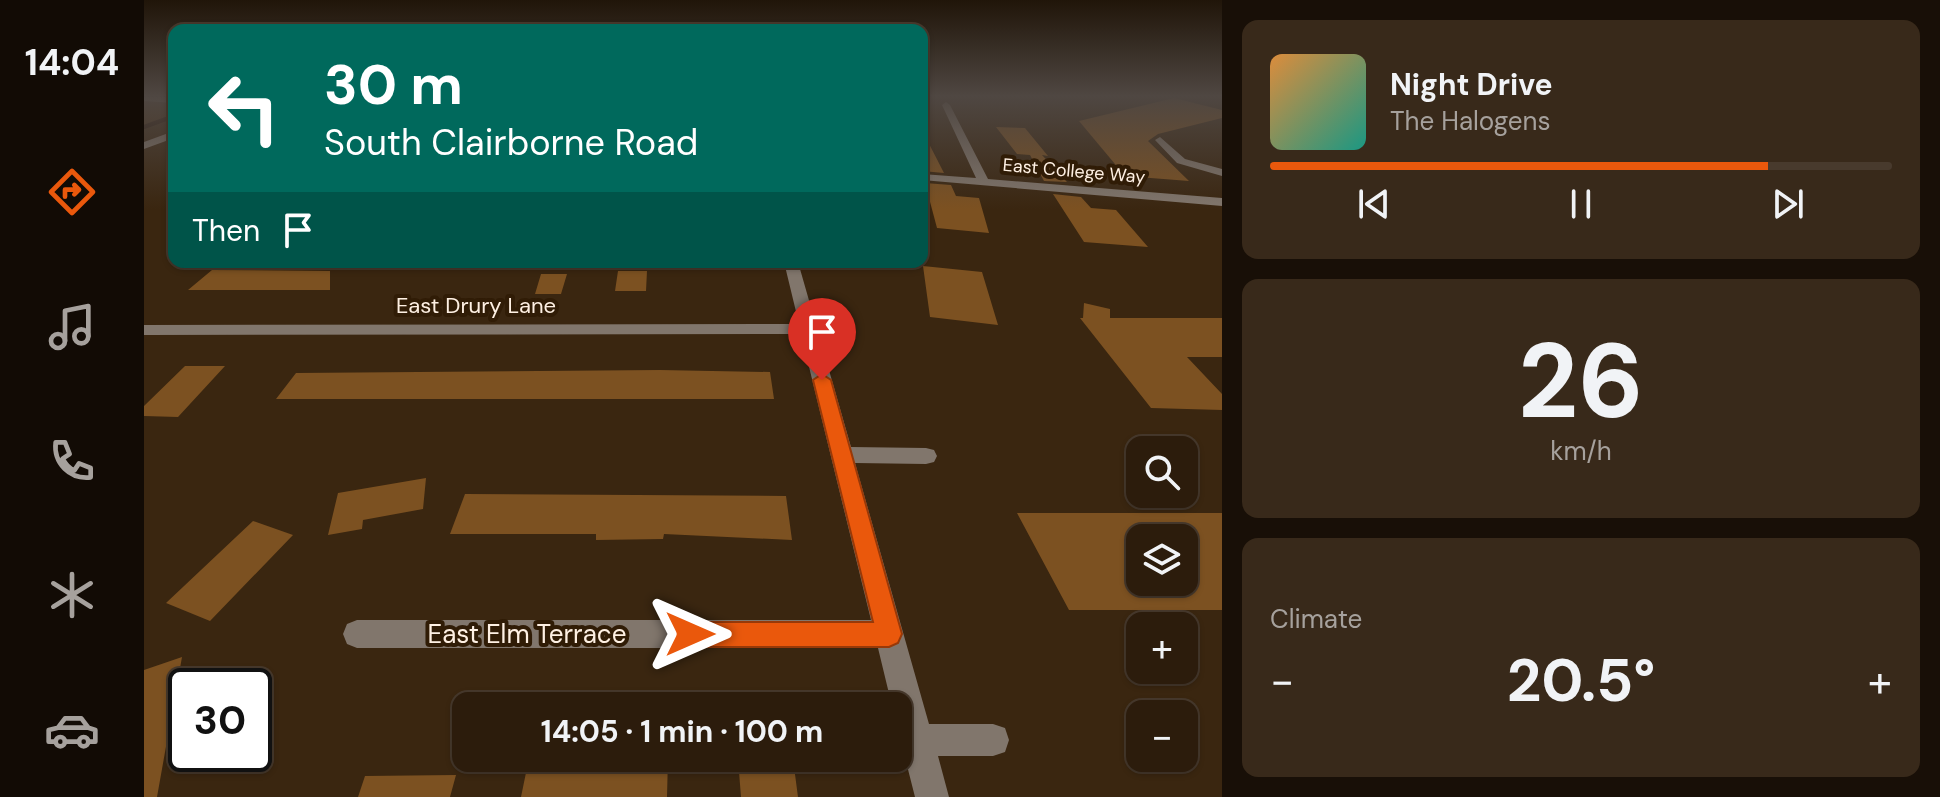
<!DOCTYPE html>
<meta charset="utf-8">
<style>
body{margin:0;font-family:"DM Sans",sans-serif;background:#38291a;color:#f1f3f6;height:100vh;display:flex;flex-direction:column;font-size:30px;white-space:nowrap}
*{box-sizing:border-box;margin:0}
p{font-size:26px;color:#a6a19d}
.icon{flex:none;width:44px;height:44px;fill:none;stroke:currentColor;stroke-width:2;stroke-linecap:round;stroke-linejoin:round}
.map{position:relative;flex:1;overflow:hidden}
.sheet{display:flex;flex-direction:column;gap:20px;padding:20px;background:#180f07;width:718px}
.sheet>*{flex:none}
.banner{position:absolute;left:24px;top:24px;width:760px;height:244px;border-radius:16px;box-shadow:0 2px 6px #0004,0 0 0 2px #483a2d;background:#00695c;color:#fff;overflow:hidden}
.fabs{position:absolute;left:982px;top:436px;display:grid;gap:16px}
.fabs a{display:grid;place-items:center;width:72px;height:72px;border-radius:16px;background:#2c1c0c;box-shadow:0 2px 6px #0004,0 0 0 2px #483a2d;font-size:40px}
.speed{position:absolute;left:24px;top:668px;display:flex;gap:16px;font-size:40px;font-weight:700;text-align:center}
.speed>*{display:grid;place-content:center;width:104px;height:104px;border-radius:50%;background:#2c1c0c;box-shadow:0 2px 6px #0004,0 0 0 2px #483a2d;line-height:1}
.speed .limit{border:4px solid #111;border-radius:12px;background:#fff;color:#111}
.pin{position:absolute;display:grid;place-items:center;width:68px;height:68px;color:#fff;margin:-82px -34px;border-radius:50% 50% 50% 0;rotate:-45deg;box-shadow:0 0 8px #0007}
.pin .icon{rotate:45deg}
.me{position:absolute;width:88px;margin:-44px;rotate:90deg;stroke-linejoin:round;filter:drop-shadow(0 0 6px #0008)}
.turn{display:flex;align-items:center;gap:28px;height:168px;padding:0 24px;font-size:36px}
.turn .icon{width:104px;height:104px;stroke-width:2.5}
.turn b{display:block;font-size:56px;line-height:68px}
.then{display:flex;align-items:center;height:76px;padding:0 24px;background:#0003;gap:16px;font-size:30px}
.big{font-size:60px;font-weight:700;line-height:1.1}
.sheet .tile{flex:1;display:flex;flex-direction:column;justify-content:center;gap:12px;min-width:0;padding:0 28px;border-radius:16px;background:#38291a}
.sheet .dial{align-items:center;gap:0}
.dial b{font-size:104px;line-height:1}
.song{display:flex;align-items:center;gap:24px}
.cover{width:96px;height:96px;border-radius:12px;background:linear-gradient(135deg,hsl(30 70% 55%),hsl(170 70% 35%))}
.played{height:8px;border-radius:4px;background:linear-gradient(90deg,#ea580c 80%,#483a2d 80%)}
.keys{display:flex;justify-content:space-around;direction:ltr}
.heat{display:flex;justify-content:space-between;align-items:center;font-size:44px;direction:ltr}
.trip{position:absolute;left:308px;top:692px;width:460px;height:80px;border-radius:16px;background:#2c1c0c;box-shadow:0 2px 6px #0004,0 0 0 2px #483a2d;font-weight:700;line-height:80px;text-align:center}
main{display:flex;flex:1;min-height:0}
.dock{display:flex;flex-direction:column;width:144px;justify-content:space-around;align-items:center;background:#120b05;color:#a6a19d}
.dock .icon{width:56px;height:56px}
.dock .active{color:#ea580c}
.dock b{font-size:36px;color:#f1f3f6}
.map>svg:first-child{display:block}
.built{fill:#462c10}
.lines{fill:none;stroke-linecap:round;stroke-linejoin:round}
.stream{stroke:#220d00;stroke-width:4}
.building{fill:#7c5121;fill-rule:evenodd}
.minor{fill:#81766c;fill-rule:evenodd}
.route{fill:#ea580c;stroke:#983908;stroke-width:2}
.labels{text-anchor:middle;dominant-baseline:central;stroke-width:8;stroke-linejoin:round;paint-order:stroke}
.far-street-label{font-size:18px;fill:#fef0e3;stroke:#301c06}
.street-label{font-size:22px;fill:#fef0e3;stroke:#301c06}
.near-street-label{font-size:26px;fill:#fef0e3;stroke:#301c06}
</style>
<main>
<nav class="dock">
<b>14:04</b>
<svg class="icon active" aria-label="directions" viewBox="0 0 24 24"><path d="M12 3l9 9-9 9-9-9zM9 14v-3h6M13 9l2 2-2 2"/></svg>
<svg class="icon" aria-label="music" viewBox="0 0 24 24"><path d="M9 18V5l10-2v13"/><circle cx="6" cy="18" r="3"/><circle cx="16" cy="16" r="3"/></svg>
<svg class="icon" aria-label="phone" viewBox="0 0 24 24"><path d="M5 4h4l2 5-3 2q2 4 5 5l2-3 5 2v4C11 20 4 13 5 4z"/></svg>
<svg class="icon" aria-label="climate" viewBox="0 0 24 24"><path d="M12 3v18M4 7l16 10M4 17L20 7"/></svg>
<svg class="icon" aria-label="car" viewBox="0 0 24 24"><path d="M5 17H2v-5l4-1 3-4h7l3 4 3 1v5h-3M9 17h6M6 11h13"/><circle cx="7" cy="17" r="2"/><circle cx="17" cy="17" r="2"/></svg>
</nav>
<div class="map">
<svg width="1078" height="797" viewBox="0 0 1078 797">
<rect width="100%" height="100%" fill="#3a2610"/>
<!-- built -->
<path class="built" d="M 0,101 L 30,104 L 30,116 L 0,127 Z"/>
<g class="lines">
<!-- stream -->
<path class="stream" d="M 0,127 L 30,116"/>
</g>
<!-- building -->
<path class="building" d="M 1030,98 L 1078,110 L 1078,118 L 1014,134 L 1004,141 L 1045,181 L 981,176 L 935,121 Z
M 852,127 L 881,128 L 904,156 L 898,155 L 923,182 L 900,181 L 886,155 L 873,154 Z
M 778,130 L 800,173 L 778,171 Z
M 781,183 L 807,185 L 812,196 L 835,198 L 845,233 L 793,228 Z
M 909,194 L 937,197 L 947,208 L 972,210 L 1004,247 L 940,242 Z
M 779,266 L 838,272 L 854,325 L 786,317 Z
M 68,270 L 186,271 L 186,290 L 44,290 Z
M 474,271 L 503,271 L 502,291 L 471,291 Z
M 397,274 L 423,274 L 417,294 L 391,294 Z
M 940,303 L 966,309 L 966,318 L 1078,318 L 1078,357 L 1043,357 L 1078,394 L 1078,410 L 1007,408 L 936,318 L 939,318 Z
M 41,366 L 81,366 L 34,417 L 0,416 L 0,406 Z
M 516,370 L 626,372 L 630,399 L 132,399 L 152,373 Z
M 282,478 L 279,509 L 219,520 L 218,529 L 184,535 L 194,493 Z
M 321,494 L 642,496 L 648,540 L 520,534 L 519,539 L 452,540 L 452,534 L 306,534 Z
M 873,513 L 1078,513 L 1078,610 L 925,610 ZM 996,538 L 1040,538 L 1040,582 L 996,582 Z
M 109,521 L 149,535 L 66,621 L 22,603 Z
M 38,657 L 13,797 L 0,797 L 0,670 Z
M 385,758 L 524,758 L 523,797 L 377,797 Z
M 594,759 L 649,759 L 654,797 L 597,797 Z
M 312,775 L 306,797 L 214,797 L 221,776 Z"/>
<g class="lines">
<!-- minor -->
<path class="minor" d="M 0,97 L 30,97 L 30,103 L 0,101 Z
M 802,102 L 806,105 L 844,179 L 1078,198 L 1078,206 L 778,180 L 778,174 L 832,178 L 798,105 Z
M 30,131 L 30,138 L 0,149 L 0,142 Z
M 1016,137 L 1041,159 L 1078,169 L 1078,176 L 1033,163 L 1011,140 Z
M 640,262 L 654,262 L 707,447 L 782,448 L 790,450 L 793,456 L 790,462 L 782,464 L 711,463 L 785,724 L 849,724 L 861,728 L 865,740 L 861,752 L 849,756 L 794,756 L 805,797 L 771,797 L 754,730 L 754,706 L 748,706 L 734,648 L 213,648 L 203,644 L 199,634 L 203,624 L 213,620 L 727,620 L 657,334 L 0,335 L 0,325 L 655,324 Z"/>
</g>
<!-- sky -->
<linearGradient id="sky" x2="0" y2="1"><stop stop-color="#201509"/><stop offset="0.46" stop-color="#4f4742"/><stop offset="1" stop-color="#4f4742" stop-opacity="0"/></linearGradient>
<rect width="1078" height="209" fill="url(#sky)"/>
<!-- route -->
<path class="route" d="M 678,374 L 687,380 L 758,634 L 754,643 L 745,647 L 546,647 L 537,643 L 533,634 L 537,625 L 546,622 L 729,622 L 669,380 Z"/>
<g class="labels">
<!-- far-street labels -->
<g class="far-street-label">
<text transform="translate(930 171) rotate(5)">East College Way</text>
</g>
<!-- street labels -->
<g class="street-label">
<text x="332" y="305">East Drury Lane</text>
</g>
<!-- near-street labels -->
<g class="near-street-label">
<text x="383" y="634">East Elm Terrace</text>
</g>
</g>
</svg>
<div class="fabs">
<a><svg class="icon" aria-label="search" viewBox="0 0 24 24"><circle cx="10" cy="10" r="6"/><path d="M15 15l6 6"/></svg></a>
<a><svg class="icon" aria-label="layers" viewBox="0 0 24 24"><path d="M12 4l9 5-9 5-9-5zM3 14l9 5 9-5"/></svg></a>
<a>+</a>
<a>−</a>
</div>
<div class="speed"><div class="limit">30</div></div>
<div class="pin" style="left:678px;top:380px;background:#d93025"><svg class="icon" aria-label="arrive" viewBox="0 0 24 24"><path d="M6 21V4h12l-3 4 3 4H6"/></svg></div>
<svg class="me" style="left:546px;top:634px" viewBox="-20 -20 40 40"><path d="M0-17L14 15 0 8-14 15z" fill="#ea580c" stroke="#fff" stroke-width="4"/></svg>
<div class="trip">14:05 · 1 min · 100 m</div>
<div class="banner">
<div class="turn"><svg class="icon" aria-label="left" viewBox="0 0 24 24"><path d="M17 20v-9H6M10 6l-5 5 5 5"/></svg><div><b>30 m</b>South Clairborne Road</div></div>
<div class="then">Then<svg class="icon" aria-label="arrive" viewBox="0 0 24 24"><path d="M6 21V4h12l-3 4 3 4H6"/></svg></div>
</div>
</div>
<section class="sheet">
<div class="tile">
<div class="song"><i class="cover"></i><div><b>Night Drive</b><p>The Halogens</p></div></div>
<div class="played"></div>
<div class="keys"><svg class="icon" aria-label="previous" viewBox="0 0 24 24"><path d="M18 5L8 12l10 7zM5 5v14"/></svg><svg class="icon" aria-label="pause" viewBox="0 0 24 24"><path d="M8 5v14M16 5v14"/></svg><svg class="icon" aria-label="next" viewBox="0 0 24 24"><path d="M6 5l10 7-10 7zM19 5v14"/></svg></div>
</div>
<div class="tile dial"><b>26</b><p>km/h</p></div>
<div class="tile"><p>Climate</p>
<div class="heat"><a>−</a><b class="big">20.5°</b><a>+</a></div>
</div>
</section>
</main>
